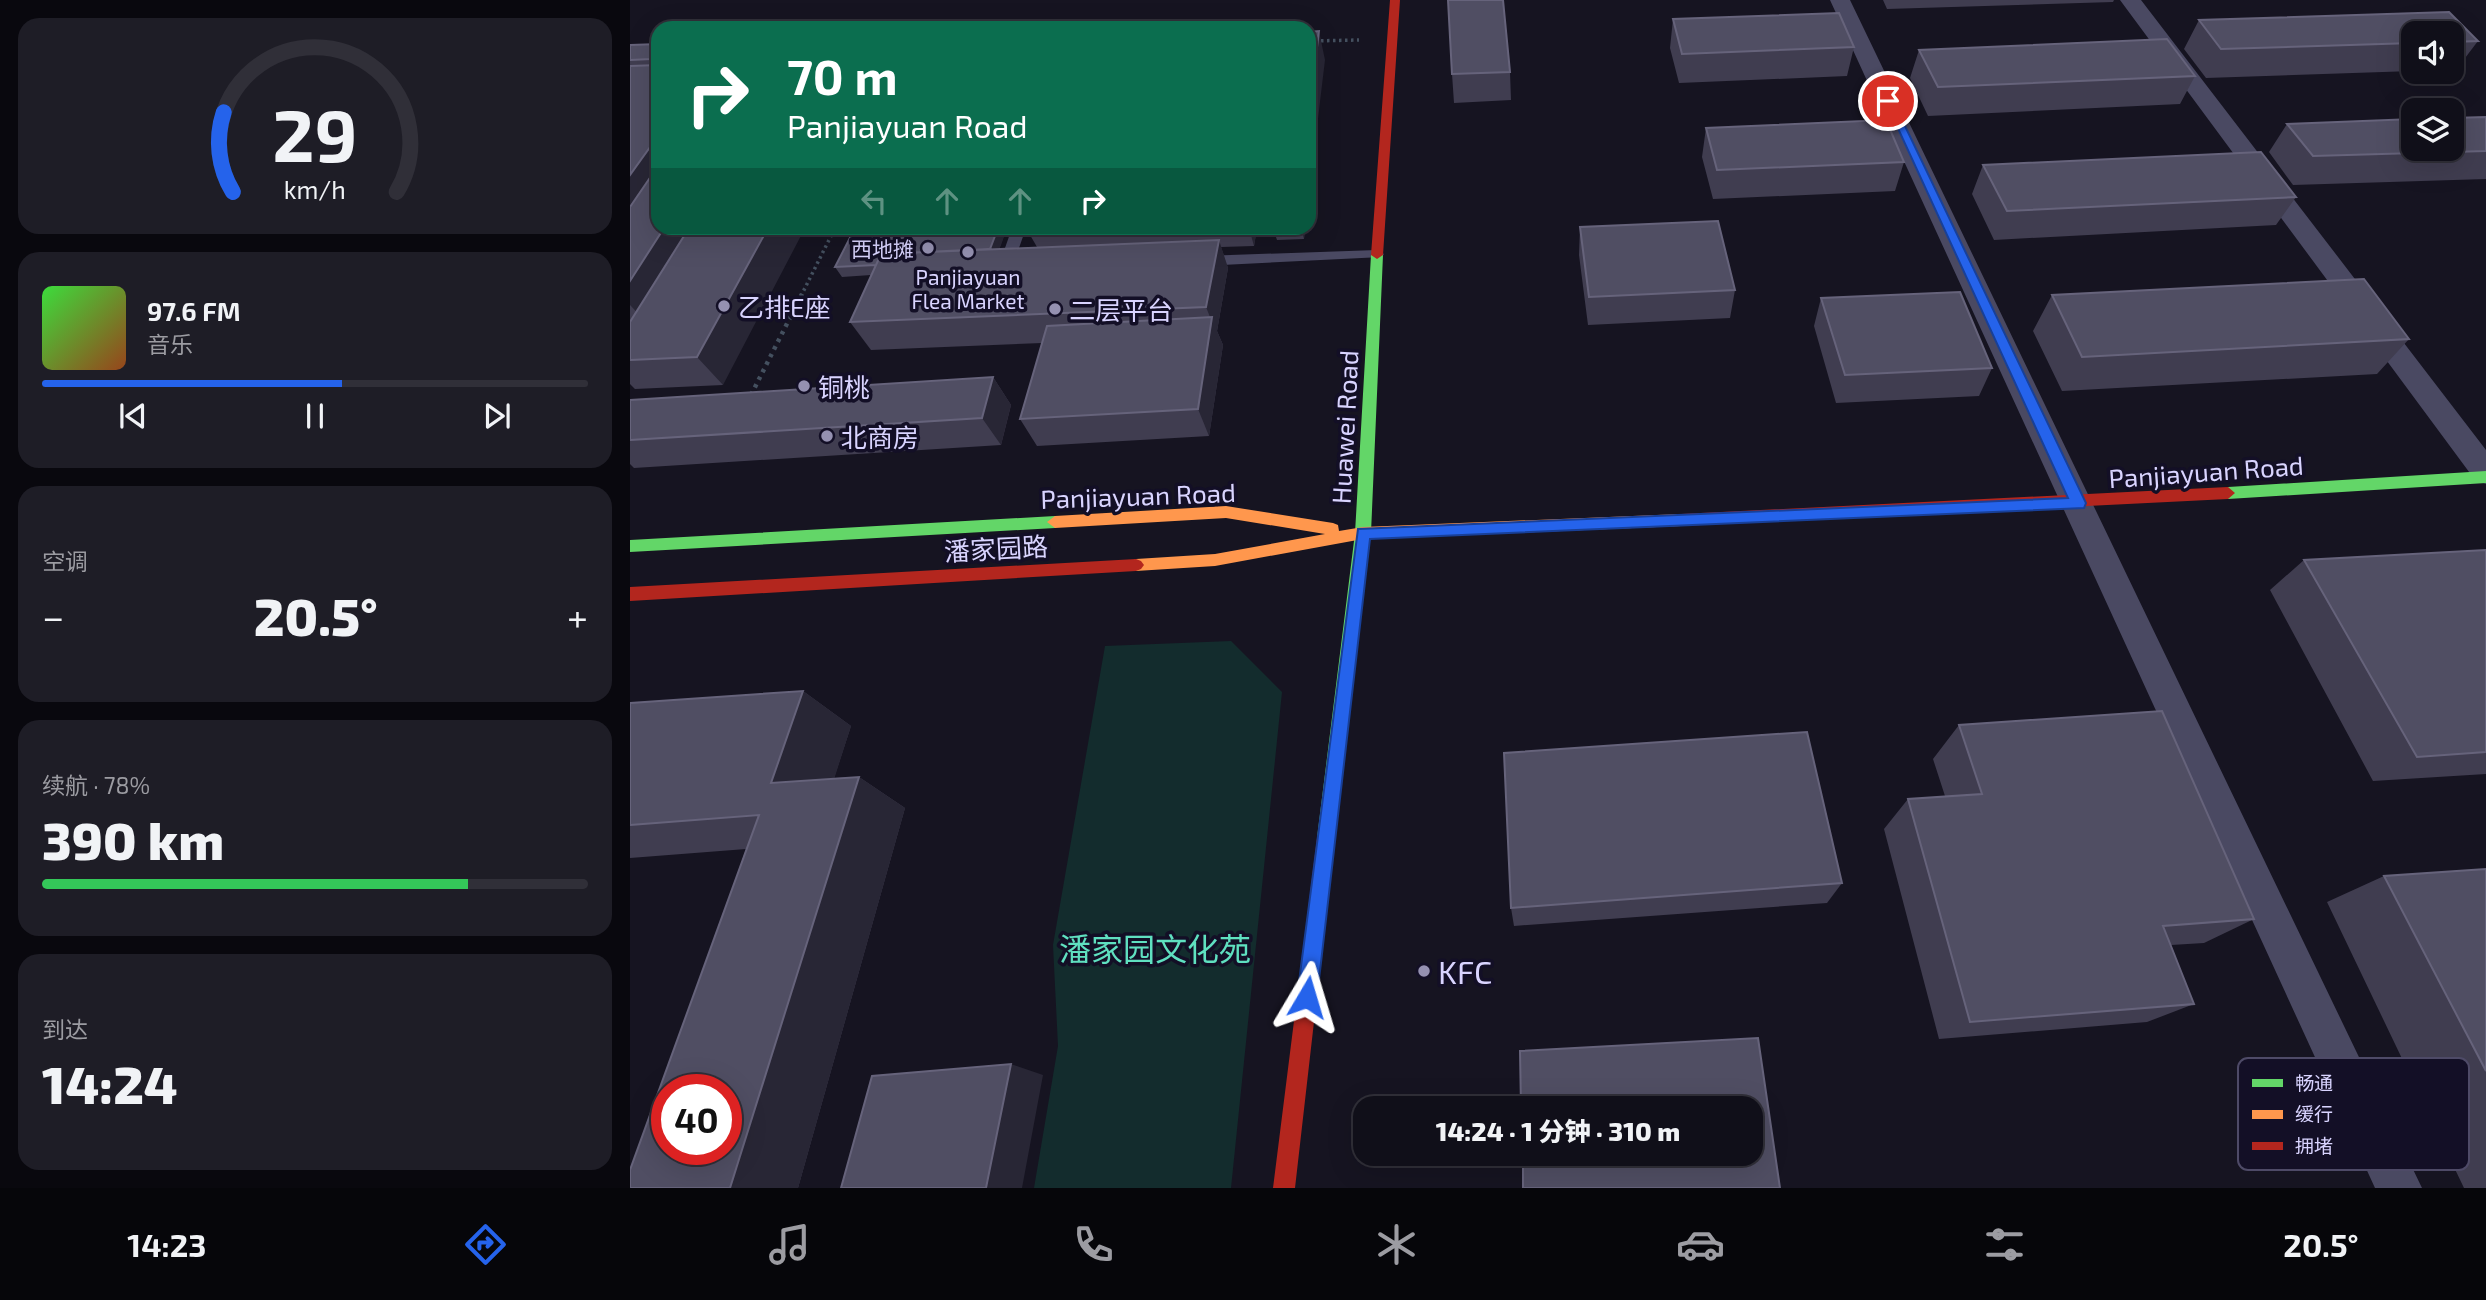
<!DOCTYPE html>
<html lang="zh">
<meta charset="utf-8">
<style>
body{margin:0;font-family:"Exo 2","Noto Sans SC",sans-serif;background:#1e1d26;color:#f1f3f6;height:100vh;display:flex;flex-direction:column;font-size:26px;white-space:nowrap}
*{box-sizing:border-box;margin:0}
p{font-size:23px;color:#9c9ca2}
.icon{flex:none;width:38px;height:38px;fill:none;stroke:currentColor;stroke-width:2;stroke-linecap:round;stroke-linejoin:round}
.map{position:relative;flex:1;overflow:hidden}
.side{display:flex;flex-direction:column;gap:18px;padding:18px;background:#09080e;width:630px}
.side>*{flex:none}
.hud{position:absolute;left:21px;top:21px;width:665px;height:214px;border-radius:21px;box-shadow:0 7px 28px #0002,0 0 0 2px #302f38;background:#0b6e4f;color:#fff;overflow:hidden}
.controls{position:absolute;left:1771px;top:21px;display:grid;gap:14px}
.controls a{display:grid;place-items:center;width:63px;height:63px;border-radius:14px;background:#100f19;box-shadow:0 7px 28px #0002,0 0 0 2px #302f38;font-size:35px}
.speed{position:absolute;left:21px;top:1074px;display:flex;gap:14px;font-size:35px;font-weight:700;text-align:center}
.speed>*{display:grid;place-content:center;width:91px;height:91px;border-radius:50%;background:#100f19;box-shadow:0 7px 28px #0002,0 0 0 2px #302f38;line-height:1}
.speed .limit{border:10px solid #d22;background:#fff;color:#111}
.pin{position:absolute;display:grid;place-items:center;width:60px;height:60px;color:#fff;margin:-30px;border:4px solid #fff;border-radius:50%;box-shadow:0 2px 7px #0007}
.me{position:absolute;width:77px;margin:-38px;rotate:7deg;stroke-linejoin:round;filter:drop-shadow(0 0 5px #0008)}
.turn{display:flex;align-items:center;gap:24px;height:147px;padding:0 21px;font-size:32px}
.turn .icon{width:91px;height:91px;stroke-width:2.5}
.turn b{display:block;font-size:49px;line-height:60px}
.lanes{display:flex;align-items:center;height:66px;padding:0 21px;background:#0003;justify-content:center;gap:35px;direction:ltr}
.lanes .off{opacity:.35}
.big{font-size:52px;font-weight:800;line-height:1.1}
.side .widget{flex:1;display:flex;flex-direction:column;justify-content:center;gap:10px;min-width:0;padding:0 24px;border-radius:21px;background:#1e1d26}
.side .dial{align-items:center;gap:0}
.dial svg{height:182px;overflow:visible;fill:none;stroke:#302f38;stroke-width:7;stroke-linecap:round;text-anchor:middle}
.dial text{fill:#f1f3f6;stroke:none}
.song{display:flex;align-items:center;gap:21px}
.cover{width:84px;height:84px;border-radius:10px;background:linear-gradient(135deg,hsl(120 70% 55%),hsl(20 70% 35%))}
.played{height:7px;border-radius:4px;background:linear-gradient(90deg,#2563eb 55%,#302f38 55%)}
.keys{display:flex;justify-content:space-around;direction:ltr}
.heat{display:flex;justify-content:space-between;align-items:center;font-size:38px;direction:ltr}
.charge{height:10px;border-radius:5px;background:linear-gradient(90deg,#34c759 78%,#302f38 0)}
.trip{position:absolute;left:723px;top:1096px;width:410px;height:70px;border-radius:21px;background:#100f19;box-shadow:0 7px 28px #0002,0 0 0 2px #302f38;font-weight:800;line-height:70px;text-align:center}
.tab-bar{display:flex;height:112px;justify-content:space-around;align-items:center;background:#06060a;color:#9c9ca2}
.tab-bar .icon{width:49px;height:49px}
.tab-bar .current{color:#2563eb}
.tab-bar b{font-size:32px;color:#f1f3f6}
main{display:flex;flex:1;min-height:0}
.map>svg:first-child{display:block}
.green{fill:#132c2d}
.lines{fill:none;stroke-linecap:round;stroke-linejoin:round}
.path-far1{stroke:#44505f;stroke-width:3.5;stroke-dasharray:2.5 3.5;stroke-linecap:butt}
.path{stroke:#44505f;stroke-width:4.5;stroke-dasharray:3.5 5;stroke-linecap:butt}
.lane{fill:#4a4962;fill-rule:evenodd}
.street{fill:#4a4962;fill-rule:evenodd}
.fast{fill:#63d668;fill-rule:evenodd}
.slow{fill:#ff974d;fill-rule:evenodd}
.jam{fill:#b3261e;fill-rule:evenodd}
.wall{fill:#403d50}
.shaded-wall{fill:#282635}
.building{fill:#504e63;stroke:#66637b;stroke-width:2;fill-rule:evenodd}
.route{fill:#2563eb;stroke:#184099;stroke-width:2}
.poi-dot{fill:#9591b1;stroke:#130f26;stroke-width:2.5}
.labels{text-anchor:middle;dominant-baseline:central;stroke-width:7;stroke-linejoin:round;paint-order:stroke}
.far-poi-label{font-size:21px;fill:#d9d4ff;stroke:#130f26;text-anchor:end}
.poi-label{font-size:26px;fill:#d9d4ff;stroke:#130f26;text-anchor:start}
.street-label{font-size:26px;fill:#d9d4ff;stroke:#130f26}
.near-park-label{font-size:32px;fill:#5fe0c0;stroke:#130f26}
.near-poi-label{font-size:32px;fill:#d9d4ff;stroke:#130f26;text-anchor:start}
.key{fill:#130f26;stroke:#4e4a67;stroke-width:2}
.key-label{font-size:19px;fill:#d9d4ff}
</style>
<main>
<section class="side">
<div class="widget dial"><svg viewBox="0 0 100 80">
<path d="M14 69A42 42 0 1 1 86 69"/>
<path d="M14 69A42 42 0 0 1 10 34" stroke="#2563eb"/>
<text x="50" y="56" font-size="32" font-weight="700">29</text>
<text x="50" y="72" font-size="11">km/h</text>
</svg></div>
<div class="widget">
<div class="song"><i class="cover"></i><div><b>97.6 FM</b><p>音乐</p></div></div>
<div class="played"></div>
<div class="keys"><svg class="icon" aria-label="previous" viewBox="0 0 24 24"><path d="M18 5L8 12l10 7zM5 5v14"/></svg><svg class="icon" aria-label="pause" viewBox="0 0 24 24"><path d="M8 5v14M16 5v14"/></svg><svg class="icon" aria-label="next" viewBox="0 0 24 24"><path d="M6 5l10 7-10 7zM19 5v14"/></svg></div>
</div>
<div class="widget"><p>空调</p>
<div class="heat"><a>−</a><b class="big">20.5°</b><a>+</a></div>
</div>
<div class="widget"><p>续航 · 78%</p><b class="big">390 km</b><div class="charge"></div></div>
<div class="widget"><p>到达</p><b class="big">14:24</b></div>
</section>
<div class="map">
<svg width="1856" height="1188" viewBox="0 0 1856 1188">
<rect width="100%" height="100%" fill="#161421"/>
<!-- green -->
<path class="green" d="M 601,641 L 652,692 L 601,1188 L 404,1188 L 428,1046 L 423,945 L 475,646 Z"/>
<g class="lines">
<!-- path-far1 -->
<path class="path-far1" d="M 679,41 L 729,40
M 171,296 L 205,228"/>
<!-- path -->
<path class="path" d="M 121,395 L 172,294"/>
<!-- lane -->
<path class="lane" d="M 382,228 L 396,228 L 382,268 L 375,273 L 368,268 Z
M 747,250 L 754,254 L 752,257 L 572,266 L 565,261 L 572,256 Z"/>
<!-- street -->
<path class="street" d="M 1200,0 L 1220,0 L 1792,1188 L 1745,1188 Z
M 1490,0 L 1511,0 L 1856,450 L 1856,484 L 1845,480 Z"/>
<!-- fast -->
<path class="fast" d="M 747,251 L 753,255 L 741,533 L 705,838 L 702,844 L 696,847 L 690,844 L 687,838 L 725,533 L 741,255 Z
M 1856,471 L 1856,483 L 1598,499 L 1591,493 L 1598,487 Z
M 425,516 L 433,522 L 425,528 L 0,552 L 0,540 Z"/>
<!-- slow -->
<path class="slow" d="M 596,506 L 703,523 L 708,525 L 709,531 L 733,527 L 1051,514 L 1058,520 L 1051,526 L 733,539 L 585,566 L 506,571 L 501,569 L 498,565 L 501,561 L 506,559 L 585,554 L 695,534 L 596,518 L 425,528 L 417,522 L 425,516 Z"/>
<!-- jam -->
<path class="jam" d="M 760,0 L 770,0 L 753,255 L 747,259 L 741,255 Z
M 1598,487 L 1605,493 L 1598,499 L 1051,526 L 1044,520 L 1051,514 Z
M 506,559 L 511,561 L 514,565 L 511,569 L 506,571 L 0,601 L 0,587 Z
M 696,829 L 702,832 L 705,838 L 665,1188 L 643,1188 L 687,838 L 690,832 Z"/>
</g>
<!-- wall -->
<path class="wall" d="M 818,0 L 885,0 L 873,0 L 880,72 L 881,100 L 824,103 L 822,74 Z
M 1253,0 L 1484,0 L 1483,2 L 1257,9 Z
M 1819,12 L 1848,41 L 1826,70 L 1822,70 L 1822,33 L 1783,33 L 1783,71 L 1576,78 L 1554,49 L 1569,20 Z
M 1043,19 L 1224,47 L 1217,76 L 1049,83 L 1040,48 Z
M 28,44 L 93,385 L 5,389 L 0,384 L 0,45 Z
M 1289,50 L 1565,76 L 1550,104 L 1298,116 L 1280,78 Z
M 1856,117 L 1856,179 L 1663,185 L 1639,152 L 1657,124 Z
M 1076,128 L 1274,162 L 1265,191 L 1083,199 L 1072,157 Z
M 1353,165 L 1666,197 L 1646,225 L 1364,240 L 1342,194 Z
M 950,227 L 1105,290 L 1100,318 L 958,325 L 949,255 Z
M 377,228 L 369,249 L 407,247 L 396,228 L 627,228 L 624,246 L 591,247 L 598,268 L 587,331 L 593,345 L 579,436 L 407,446 L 390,419 L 412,343 L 241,350 L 220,322 L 241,275 L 212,277 L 205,267 Z
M 643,228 L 675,228 L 674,239 L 647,240 Z
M 1422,295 L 1779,339 L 1747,374 L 1432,391 L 1403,331 Z
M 1191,298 L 1362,368 L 1349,396 L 1206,403 L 1184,326 Z
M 363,377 L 381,405 L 371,445 L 4,468 L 0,464 L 0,400 Z
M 1856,550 L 1856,774 L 1743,781 L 1640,590 L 1674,560 Z
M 173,691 L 221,726 L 204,778 L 229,777 L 275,808 L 168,1188 L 0,1188 L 116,849 L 0,858 L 0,703 Z
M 1329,725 L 1624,919 L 1574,943 L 1541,945 L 1564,1004 L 1517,1022 L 1309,1039 L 1254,829 L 1278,799 L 1315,796 L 1303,759 Z
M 1856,869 L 1856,1188 L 1834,1188 L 1697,902 L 1754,876 Z
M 1212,883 L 1197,903 L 884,926 L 881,908 Z"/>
<!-- shaded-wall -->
<path class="shaded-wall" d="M 689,31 L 695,60 L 679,194 L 679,113 Z
M 28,50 L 28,69 L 21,59 Z
M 28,136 L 28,199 L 0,242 L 0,175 Z
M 34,228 L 77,228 L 18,324 L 0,305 L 0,281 Z
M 138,228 L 175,228 L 93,385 L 67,357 Z
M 368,228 L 377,228 L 363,268 L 357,258 Z
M 619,228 L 627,228 L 624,246 Z
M 671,228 L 675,228 L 674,239 Z
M 589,240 L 598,268 L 587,331 L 593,345 L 579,436 L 568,409 L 582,322 L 576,307 Z
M 363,377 L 381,405 L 371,445 L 352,418 Z
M 173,691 L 221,726 L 193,814 L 141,783 Z
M 229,777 L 275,808 L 168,1188 L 100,1188 Z
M 381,1064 L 413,1075 L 392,1188 L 356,1188 Z"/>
<!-- building -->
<path class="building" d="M 818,0 L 873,0 L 880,72 L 822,74 Z
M 1819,12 L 1848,41 L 1822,42 L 1822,33 L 1783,33 L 1783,43 L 1591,49 L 1569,20 Z
M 1209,13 L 1224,47 L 1052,54 L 1043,19 Z
M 642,23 L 641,28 L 520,28 Z
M 689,31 L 679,113 L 679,32 Z
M 1537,39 L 1565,76 L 1308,87 L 1289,50 Z
M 28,44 L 28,50 L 21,59 L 0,60 L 0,45 Z
M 28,65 L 28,136 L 0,175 L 0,66 Z
M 1856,117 L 1856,151 L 1683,156 L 1657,124 L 1783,119 L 1783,149 L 1822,149 L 1822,118 Z
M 1256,120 L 1274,162 L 1087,170 L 1076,128 Z
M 1631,152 L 1666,197 L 1377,211 L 1353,165 Z
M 28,166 L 28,228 L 34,228 L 0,281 L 0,207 Z
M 1088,221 L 1105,290 L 959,297 L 950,227 Z
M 59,228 L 138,228 L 67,357 L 0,360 L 0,322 Z
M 225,228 L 368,228 L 360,249 L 251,254 L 246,265 L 205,267 Z
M 589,240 L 576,307 L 220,322 L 251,254 Z
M 1734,279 L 1779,339 L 1452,357 L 1422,295 Z
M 1330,292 L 1362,368 L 1215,375 L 1191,298 Z
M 582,317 L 568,409 L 390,419 L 417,326 Z
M 363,377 L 352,418 L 0,440 L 0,400 Z
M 1856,550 L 1856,752 L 1787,757 L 1674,560 Z
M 173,691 L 141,783 L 229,777 L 100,1188 L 0,1188 L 0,1170 L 129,815 L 0,825 L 0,703 ZM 37,1090 L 96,1090 L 96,1150 L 37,1150 Z
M 1532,711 L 1624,919 L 1533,926 L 1564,1004 L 1340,1022 L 1278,799 L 1352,794 L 1329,725 Z
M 1177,732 L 1212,883 L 881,908 L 874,753 Z
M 1856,869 L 1856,1071 L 1754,876 Z
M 1128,1038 L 1150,1188 L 893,1188 L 893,1153 L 1120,1153 L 1120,1108 L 891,1108 L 890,1051 Z
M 381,1064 L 356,1188 L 211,1188 L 242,1076 Z"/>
<!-- route -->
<path class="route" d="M 1254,98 L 1263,101 L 1456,503 L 1454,508 L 740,539 L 687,997 L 684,1004 L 677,1007 L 670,1004 L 667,997 L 728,529 L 1438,498 Z"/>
<!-- markers -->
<g class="poi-dot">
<circle cx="298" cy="248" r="7"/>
<circle cx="338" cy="252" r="7"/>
<circle cx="94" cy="306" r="7"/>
<circle cx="425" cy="309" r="7"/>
<circle cx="174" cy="386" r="7"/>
<circle cx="197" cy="436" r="7"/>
<circle cx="794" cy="971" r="7"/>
</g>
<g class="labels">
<!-- far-poi labels -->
<g class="far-poi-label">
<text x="284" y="248">西地摊</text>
<text x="338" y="276" text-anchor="middle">Panjiayuan<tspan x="338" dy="24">Flea Market</tspan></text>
</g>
<!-- poi labels -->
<g class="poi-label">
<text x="108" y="306">乙排E座</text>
<text x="439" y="309">二层平台</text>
<text x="188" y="386">铜桃</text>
<text x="211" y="436">北商房</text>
</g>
<!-- street labels -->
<g class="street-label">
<text transform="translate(714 427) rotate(-87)">Huawei Road</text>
<text transform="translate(1576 471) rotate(-4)">Panjiayuan Road</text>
<text transform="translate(508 495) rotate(-2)">Panjiayuan Road</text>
<text transform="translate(366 548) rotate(-3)">潘家园路</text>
</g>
<!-- near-park labels -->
<g class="near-park-label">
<text x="525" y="948">潘家园文化苑</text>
</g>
<!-- near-poi labels -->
<g class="near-poi-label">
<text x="808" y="971">KFC</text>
</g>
</g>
<!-- legend -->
<rect x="1608" y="1058" width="231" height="112" rx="10" class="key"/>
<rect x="1622" y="1079" width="31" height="8" fill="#63d668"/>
<rect x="1622" y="1110" width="31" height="9" fill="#ff974d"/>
<rect x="1622" y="1142" width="31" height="8" fill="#b3261e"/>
<g class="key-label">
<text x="1665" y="1090">畅通</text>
<text x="1665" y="1121">缓行</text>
<text x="1665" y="1153">拥堵</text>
</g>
</svg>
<div class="controls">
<a><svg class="icon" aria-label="sound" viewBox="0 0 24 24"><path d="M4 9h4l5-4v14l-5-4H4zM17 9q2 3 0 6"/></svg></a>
<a><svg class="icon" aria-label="layers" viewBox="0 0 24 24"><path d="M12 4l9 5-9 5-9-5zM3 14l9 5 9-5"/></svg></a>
</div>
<div class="speed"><div class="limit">40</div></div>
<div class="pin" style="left:1258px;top:101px;background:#d93025"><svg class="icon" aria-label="arrive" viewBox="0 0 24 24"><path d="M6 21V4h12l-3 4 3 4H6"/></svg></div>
<svg class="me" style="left:677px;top:997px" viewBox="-20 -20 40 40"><path d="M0-17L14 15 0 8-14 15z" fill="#2563eb" stroke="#fff" stroke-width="4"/></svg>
<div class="trip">14:24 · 1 分钟 · 310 m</div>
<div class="hud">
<div class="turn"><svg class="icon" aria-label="right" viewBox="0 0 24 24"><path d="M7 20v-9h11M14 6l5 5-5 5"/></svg><div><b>70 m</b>Panjiayuan Road</div></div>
<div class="lanes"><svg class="icon off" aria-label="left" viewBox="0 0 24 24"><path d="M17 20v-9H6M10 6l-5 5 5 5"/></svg><svg class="icon off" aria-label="ahead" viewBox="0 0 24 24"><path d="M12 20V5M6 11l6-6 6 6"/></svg><svg class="icon off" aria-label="ahead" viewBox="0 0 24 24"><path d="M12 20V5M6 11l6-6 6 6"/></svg><svg class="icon" aria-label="right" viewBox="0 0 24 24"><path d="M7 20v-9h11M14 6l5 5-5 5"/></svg></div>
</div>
</div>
</main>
<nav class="tab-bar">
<b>14:23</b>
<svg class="icon current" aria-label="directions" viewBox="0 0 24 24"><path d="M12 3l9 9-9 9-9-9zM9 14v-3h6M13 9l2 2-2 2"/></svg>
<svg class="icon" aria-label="music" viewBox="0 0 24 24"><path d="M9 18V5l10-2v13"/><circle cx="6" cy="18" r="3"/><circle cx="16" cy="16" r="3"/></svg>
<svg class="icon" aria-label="phone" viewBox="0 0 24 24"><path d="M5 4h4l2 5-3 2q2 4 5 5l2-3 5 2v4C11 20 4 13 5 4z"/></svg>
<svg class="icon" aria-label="climate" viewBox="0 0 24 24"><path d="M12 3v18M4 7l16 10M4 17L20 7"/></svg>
<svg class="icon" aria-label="car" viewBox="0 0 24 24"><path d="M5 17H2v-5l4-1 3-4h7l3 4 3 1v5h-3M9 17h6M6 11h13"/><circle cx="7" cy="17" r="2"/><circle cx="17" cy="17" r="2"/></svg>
<svg class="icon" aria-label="filters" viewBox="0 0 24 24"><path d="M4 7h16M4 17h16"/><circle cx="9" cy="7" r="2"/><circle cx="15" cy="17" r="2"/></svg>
<b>20.5°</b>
</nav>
